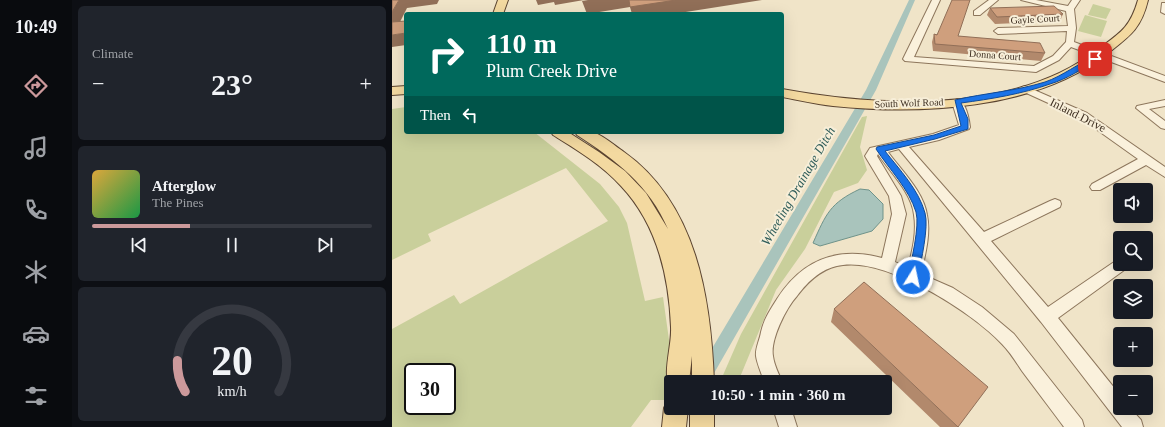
<!DOCTYPE html>
<meta charset="utf-8">
<style>
body{margin:0;font-family:Georgia,serif;background:#20242c;color:#f1f3f6;height:100vh;display:flex;flex-direction:column;font-size:15px;white-space:nowrap}
*{box-sizing:border-box;margin:0}
p{font-size:13px;color:#9ea1a6}
.icon{flex:none;width:22px;height:22px;fill:none;stroke:currentColor;stroke-width:2;stroke-linecap:round;stroke-linejoin:round}
.map{position:relative;flex:1;overflow:hidden}
.panel{display:flex;flex-direction:column;gap:6px;padding:6px;background:#0d0f14;width:320px}
.panel>*{flex:none}
.top-card{position:absolute;left:12px;top:12px;width:380px;height:122px;border-radius:4px;box-shadow:0 4px 16px #0002;background:#00695c;color:#fff;overflow:hidden}
.tools{position:absolute;left:721px;top:183px;display:grid;gap:8px}
.tools a{display:grid;place-items:center;width:40px;height:40px;border-radius:4px;background:#171b24;box-shadow:0 4px 16px #0002;font-size:20px}
.speed{position:absolute;left:12px;top:363px;display:flex;gap:8px;font-size:20px;font-weight:700;text-align:center}
.speed>*{display:grid;place-content:center;width:52px;height:52px;border-radius:50%;background:#171b24;box-shadow:0 4px 16px #0002;line-height:1}
.speed .limit{border:2px solid #111;border-radius:6px;background:#fff;color:#111}
.pin{position:absolute;display:grid;place-items:center;width:34px;height:34px;color:#fff;margin:-17px;border-radius:8px;box-shadow:0 2px 6px #0006}
.me{position:absolute;width:44px;margin:-22px;rotate:10deg;stroke-linejoin:round;filter:drop-shadow(0 0 3px #0008)}
.turn{display:flex;align-items:center;gap:14px;height:84px;padding:0 16px;font-size:18px}
.turn .icon{width:52px;height:52px;stroke-width:2.5}
.turn b{display:block;font-size:28px;line-height:34px}
.then{display:flex;align-items:center;height:38px;padding:0 16px;background:#0003;gap:8px;font-size:15px}
.big{font-size:30px;font-weight:700;line-height:1.1}
.panel .widget{flex:1;display:flex;flex-direction:column;justify-content:center;gap:6px;min-width:0;padding:0 14px;border-radius:6px;background:#20242c}
.panel .dial{align-items:center;gap:0}
.dial svg{height:104px;overflow:visible;fill:none;stroke:#363941;stroke-width:7;stroke-linecap:round;text-anchor:middle}
.dial text{fill:#f1f3f6;stroke:none}
.song{display:flex;align-items:center;gap:12px}
.cover{width:48px;height:48px;border-radius:6px;background:linear-gradient(135deg,hsl(40 70% 55%),hsl(140 70% 35%))}
.played{height:4px;border-radius:2px;background:linear-gradient(90deg,#cc999b 35%,#363941 35%)}
.keys{display:flex;justify-content:space-around;direction:ltr}
.heat{display:flex;justify-content:space-between;align-items:center;font-size:22px;direction:ltr}
.trip{position:absolute;left:272px;top:375px;width:228px;height:40px;border-radius:4px;background:#171b24;box-shadow:0 4px 16px #0002;font-weight:700;line-height:40px;text-align:center}
main{display:flex;flex:1;min-height:0}
.menu{display:flex;flex-direction:column;width:72px;justify-content:space-around;align-items:center;background:#090b0e;color:#9ea1a6}
.menu .icon{width:28px;height:28px}
.menu .current{color:#cc999b}
.menu b{font-size:18px;color:#f1f3f6}
.map>svg:first-child{display:block}
.green{fill:#c9cf9b;fill-rule:evenodd}
.water{fill:#a9c4bc;stroke:#6f938a}
.lines{fill:none;stroke-linecap:round;stroke-linejoin:round}
.canal{fill:#a9c4bc;fill-rule:evenodd}
.minor-casing{stroke:#8d765c;stroke-width:2}
.major-casing{stroke:#5b4430;stroke-width:2}
.minor{fill:#faf1dc;fill-rule:evenodd}
.major{fill:#f3d9a0;fill-rule:evenodd}
.wall{fill:#b2896c}
.shaded-wall{fill:#916f58}
.building{fill:#cf9f7d;stroke:#916f58}
.route{fill:#1a73e8;stroke:#114b97}
.labels{text-anchor:middle;dominant-baseline:central;stroke-width:4;stroke-linejoin:round;paint-order:stroke}
.far-street-label{font-size:10px;fill:#3d2e20;stroke:#f7eed8}
.street-label{font-size:12px;fill:#3d2e20;stroke:#f7eed8}
.water-label{font-size:13px;font-style:italic;fill:#2f5d5a;stroke:#f7eed8}
</style>
<main>
<nav class="menu">
<b>10:49</b>
<svg class="icon current" aria-label="directions" viewBox="0 0 24 24"><path d="M12 3l9 9-9 9-9-9zM9 14v-3h6M13 9l2 2-2 2"/></svg>
<svg class="icon" aria-label="music" viewBox="0 0 24 24"><path d="M9 18V5l10-2v13"/><circle cx="6" cy="18" r="3"/><circle cx="16" cy="16" r="3"/></svg>
<svg class="icon" aria-label="phone" viewBox="0 0 24 24"><path d="M5 4h4l2 5-3 2q2 4 5 5l2-3 5 2v4C11 20 4 13 5 4z"/></svg>
<svg class="icon" aria-label="climate" viewBox="0 0 24 24"><path d="M12 3v18M4 7l16 10M4 17L20 7"/></svg>
<svg class="icon" aria-label="car" viewBox="0 0 24 24"><path d="M5 17H2v-5l4-1 3-4h7l3 4 3 1v5h-3M9 17h6M6 11h13"/><circle cx="7" cy="17" r="2"/><circle cx="17" cy="17" r="2"/></svg>
<svg class="icon" aria-label="filters" viewBox="0 0 24 24"><path d="M4 7h16M4 17h16"/><circle cx="9" cy="7" r="2"/><circle cx="15" cy="17" r="2"/></svg>
</nav>
<section class="panel">
<div class="widget"><p>Climate</p>
<div class="heat"><a>−</a><b class="big">23°</b><a>+</a></div>
</div>
<div class="widget">
<div class="song"><i class="cover"></i><div><b>Afterglow</b><p>The Pines</p></div></div>
<div class="played"></div>
<div class="keys"><svg class="icon" aria-label="previous" viewBox="0 0 24 24"><path d="M18 5L8 12l10 7zM5 5v14"/></svg><svg class="icon" aria-label="pause" viewBox="0 0 24 24"><path d="M8 5v14M16 5v14"/></svg><svg class="icon" aria-label="next" viewBox="0 0 24 24"><path d="M6 5l10 7-10 7zM19 5v14"/></svg></div>
</div>
<div class="widget dial"><svg viewBox="0 0 100 80">
<path d="M14 69A42 42 0 1 1 86 69"/>
<path d="M14 69A42 42 0 0 1 8 45" stroke="#cc999b"/>
<text x="50" y="56" font-size="32" font-weight="700">20</text>
<text x="50" y="72" font-size="11">km/h</text>
</svg></div>
</section>
<div class="map">
<svg width="773" height="427" viewBox="0 0 773 427">
<rect width="100%" height="100%" fill="#f0e4c8"/>
<!-- green -->
<path class="green" d="M 701,4 L 719,9 L 714,19 L 696,15 Z
M 693,15 L 715,21 L 709,37 L 686,31 Z
M 14,107 L 14,132 L 142,132 L 208,184 L 227,207 L 235,223 L 253,301 L 271,297 L 279,354 L 275,400 L 259,400 L 239,427 L 0,427 L 0,329 L 62,295 L 68,304 L 216,221 L 174,168 L 36,234 L 39,241 L 0,260 L 0,109 ZM 21,372 L 55,372 L 55,406 L 21,406 Z
M 475,116 L 468,147 L 475,170 L 466,183 L 442,192 L 413,249 L 384,290 L 346,382 L 328,382 L 349,334 L 470,117 Z"/>
<!-- water -->
<path class="water" d="M 468,189 L 477,190 L 491,204 L 491,219 L 480,231 L 428,246 L 421,243 C 434,214 438,203 468,189 Z"/>
<g class="lines">
<!-- canal -->
<path class="canal" d="M 517,0 L 523,0 L 484,90 L 317,382 L 300,382 L 474,90 Z"/>
<defs>
<path id="minor" d="M 540,0 L 548,0 L 522,57 L 642,66 L 661,56 L 674,42 L 675,31 L 606,34 L 602,31 L 606,28 L 676,26 L 674,11 L 629,0 L 644,0 L 676,6 L 680,0 L 688,0 L 682,9 L 684,28 L 682,42 L 773,76 L 773,82 L 679,47 L 667,60 L 644,72 L 513,61 L 511,59 Z
M 597,0 L 606,0 L 588,15 L 582,15 L 582,11 Z
M 770,3 L 773,3 L 773,14 L 769,12 Z
M 633,86 L 695,113 L 773,167 L 773,177 L 754,165 L 708,190 L 700,190 L 698,187 L 700,184 L 746,159 L 687,117 L 630,91 L 628,89 L 630,87 Z
M 565,99 C 574,101 577,119 578,127 L 577,129 L 547,140 L 517,147 L 592,232 L 658,201 L 663,199 L 668,201 L 669,204 L 668,207 L 599,241 L 656,307 L 725,260 L 728,259 L 728,264 L 737,264 L 735,268 L 666,318 L 728,395 L 728,408 L 738,408 L 749,420 L 751,427 L 730,427 L 649,322 L 507,149 L 496,152 C 509,170 532,192 535,215 C 539,234 533,255 529,274 L 561,288 L 590,307 L 622,334 L 690,420 L 692,427 L 672,427 C 658,408 644,390 630,371 C 624,362 618,352 610,344 C 580,312 497,259 451,265 C 431,267 417,280 405,296 C 394,308 378,340 381,356 C 382,365 387,374 390,382 L 372,382 C 370,374 365,364 364,356 C 363,349 368,339 369,332 C 372,319 378,310 385,299 C 410,260 445,246 490,258 L 500,214 L 497,196 L 473,156 L 478,148 L 541,134 L 567,125 L 560,102 ZM 486,154 C 498,172 520,193 522,215 C 525,233 520,251 516,268 L 503,262 L 514,214 L 509,196 L 485,156 Z
M 773,100 L 773,106 L 757,109 L 773,121 L 773,129 L 769,128 L 744,108 L 745,106 Z
M 381,408 L 399,408 L 405,427 L 387,427 Z"/>
<path id="major" d="M 106,0 L 116,0 L 111,14 L 101,14 Z
M 746,0 L 756,0 C 749,29 738,36 715,54 C 643,110 528,115 441,106 C 424,104 407,100 390,97 L 390,89 C 488,107 622,114 705,50 C 728,33 738,28 746,0 Z
M 14,86 L 14,94 L 0,95 L 0,87 Z
M 159,132 L 176,132 L 207,152 L 233,171 L 254,193 L 276,229 C 258,186 224,160 185,135 L 183,132 C 188,132 196,131 201,132 C 212,136 223,146 232,152 C 305,204 319,299 322,382 L 300,382 L 300,356 L 297,382 L 279,382 L 278,390 C 270,372 280,347 279,327 C 277,276 265,224 229,186 C 210,165 185,150 161,135 Z
M 279,398 L 279,408 L 296,408 L 294,427 L 270,427 L 272,408 L 276,400 Z
M 298,408 L 322,408 L 322,427 L 298,427 Z"/>
</defs>
<!-- minor casing -->
<use href="#minor" class="minor-casing"/>
<!-- major casing -->
<use href="#major" class="major-casing"/>
<!-- minor -->
<use href="#minor" class="minor"/>
<!-- major -->
<use href="#major" class="major"/>
</g>
<!-- wall -->
<path class="wall" d="M 598,8 L 671,14 L 668,21 L 603,24 L 595,15 Z
M 542,34 L 566,36 L 653,53 L 649,61 L 541,51 L 540,42 Z
M 442,309 L 566,427 L 548,427 L 439,322 Z"/>
<!-- shaded-wall -->
<path class="shaded-wall" d="M 7,0 L 47,0 L 45,4 L 15,8 L 2,34 L 0,32 L 0,12 Z
M 144,0 L 192,0 L 163,5 L 162,2 L 146,5 Z
M 196,0 L 370,0 L 281,14 L 240,14 L 238,7 L 195,14 L 190,1 Z
M 14,33 L 14,45 L 0,47 L 0,35 Z"/>
<!-- building -->
<path class="building" d="M 0,0 L 7,0 L 0,12 Z
M 237,0 L 284,0 L 238,7 Z
M 560,0 L 578,0 L 566,36 L 648,43 L 653,53 L 543,44 L 542,34 L 545,35 Z
M 662,6 L 671,14 L 605,17 L 598,8 Z
M 14,21 L 14,33 L 0,35 L 0,22 Z
M 472,282 L 596,387 L 566,427 L 442,309 Z"/>
<!-- route -->
<path class="route" d="M 703,57 L 706,59 L 705,60 C 690,69 675,79 658,84 C 630,94 599,99 569,103 L 576,119 L 576,129 L 543,139 L 493,151 C 507,169 527,190 533,213 C 537,227 529,261 526,277 L 525,280 L 517,280 L 516,277 C 519,262 528,226 524,212 C 517,189 497,169 484,149 L 485,147 L 542,135 L 569,126 L 563,100 C 593,93 624,91 653,82 C 671,76 686,63 703,57 Z"/>
<g class="labels">
<!-- far-street labels -->
<g class="far-street-label">
<text transform="translate(643 19) rotate(-3)">Gayle Court</text>
<text transform="translate(603 55) rotate(4)">Donna Court</text>
<text transform="translate(517 103) rotate(-2)">South Wolf Road</text>
</g>
<!-- street labels -->
<g class="street-label">
<text transform="translate(686 115) rotate(27)">Inland Drive</text>
</g>
<!-- water labels -->
<g class="water-label">
<text transform="translate(406 186) rotate(-60)">Wheeling Drainage Ditch</text>
</g>
</g>
</svg>
<div class="tools">
<a><svg class="icon" aria-label="sound" viewBox="0 0 24 24"><path d="M4 9h4l5-4v14l-5-4H4zM17 9q2 3 0 6"/></svg></a>
<a><svg class="icon" aria-label="search" viewBox="0 0 24 24"><circle cx="10" cy="10" r="6"/><path d="M15 15l6 6"/></svg></a>
<a><svg class="icon" aria-label="layers" viewBox="0 0 24 24"><path d="M12 4l9 5-9 5-9-5zM3 14l9 5 9-5"/></svg></a>
<a>+</a>
<a>−</a>
</div>
<div class="speed"><div class="limit">30</div></div>
<div class="pin" style="left:703px;top:59px;background:#d93025"><svg class="icon" aria-label="arrive" viewBox="0 0 24 24"><path d="M6 21V4h12l-3 4 3 4H6"/></svg></div>
<svg class="me" style="left:521px;top:277px" viewBox="-20 -20 40 40"><circle r="17" fill="#1a73e8" stroke="#fff" stroke-width="3"/><path d="M0-11L8 9 0 5-8 9z" fill="#fff"/></svg>
<div class="trip">10:50 · 1 min · 360 m</div>
<div class="top-card">
<div class="turn"><svg class="icon" aria-label="right" viewBox="0 0 24 24"><path d="M7 20v-9h11M14 6l5 5-5 5"/></svg><div><b>110 m</b>Plum Creek Drive</div></div>
<div class="then">Then<svg class="icon" aria-label="left" viewBox="0 0 24 24"><path d="M17 20v-9H6M10 6l-5 5 5 5"/></svg></div>
</div>
</div>
</main>
